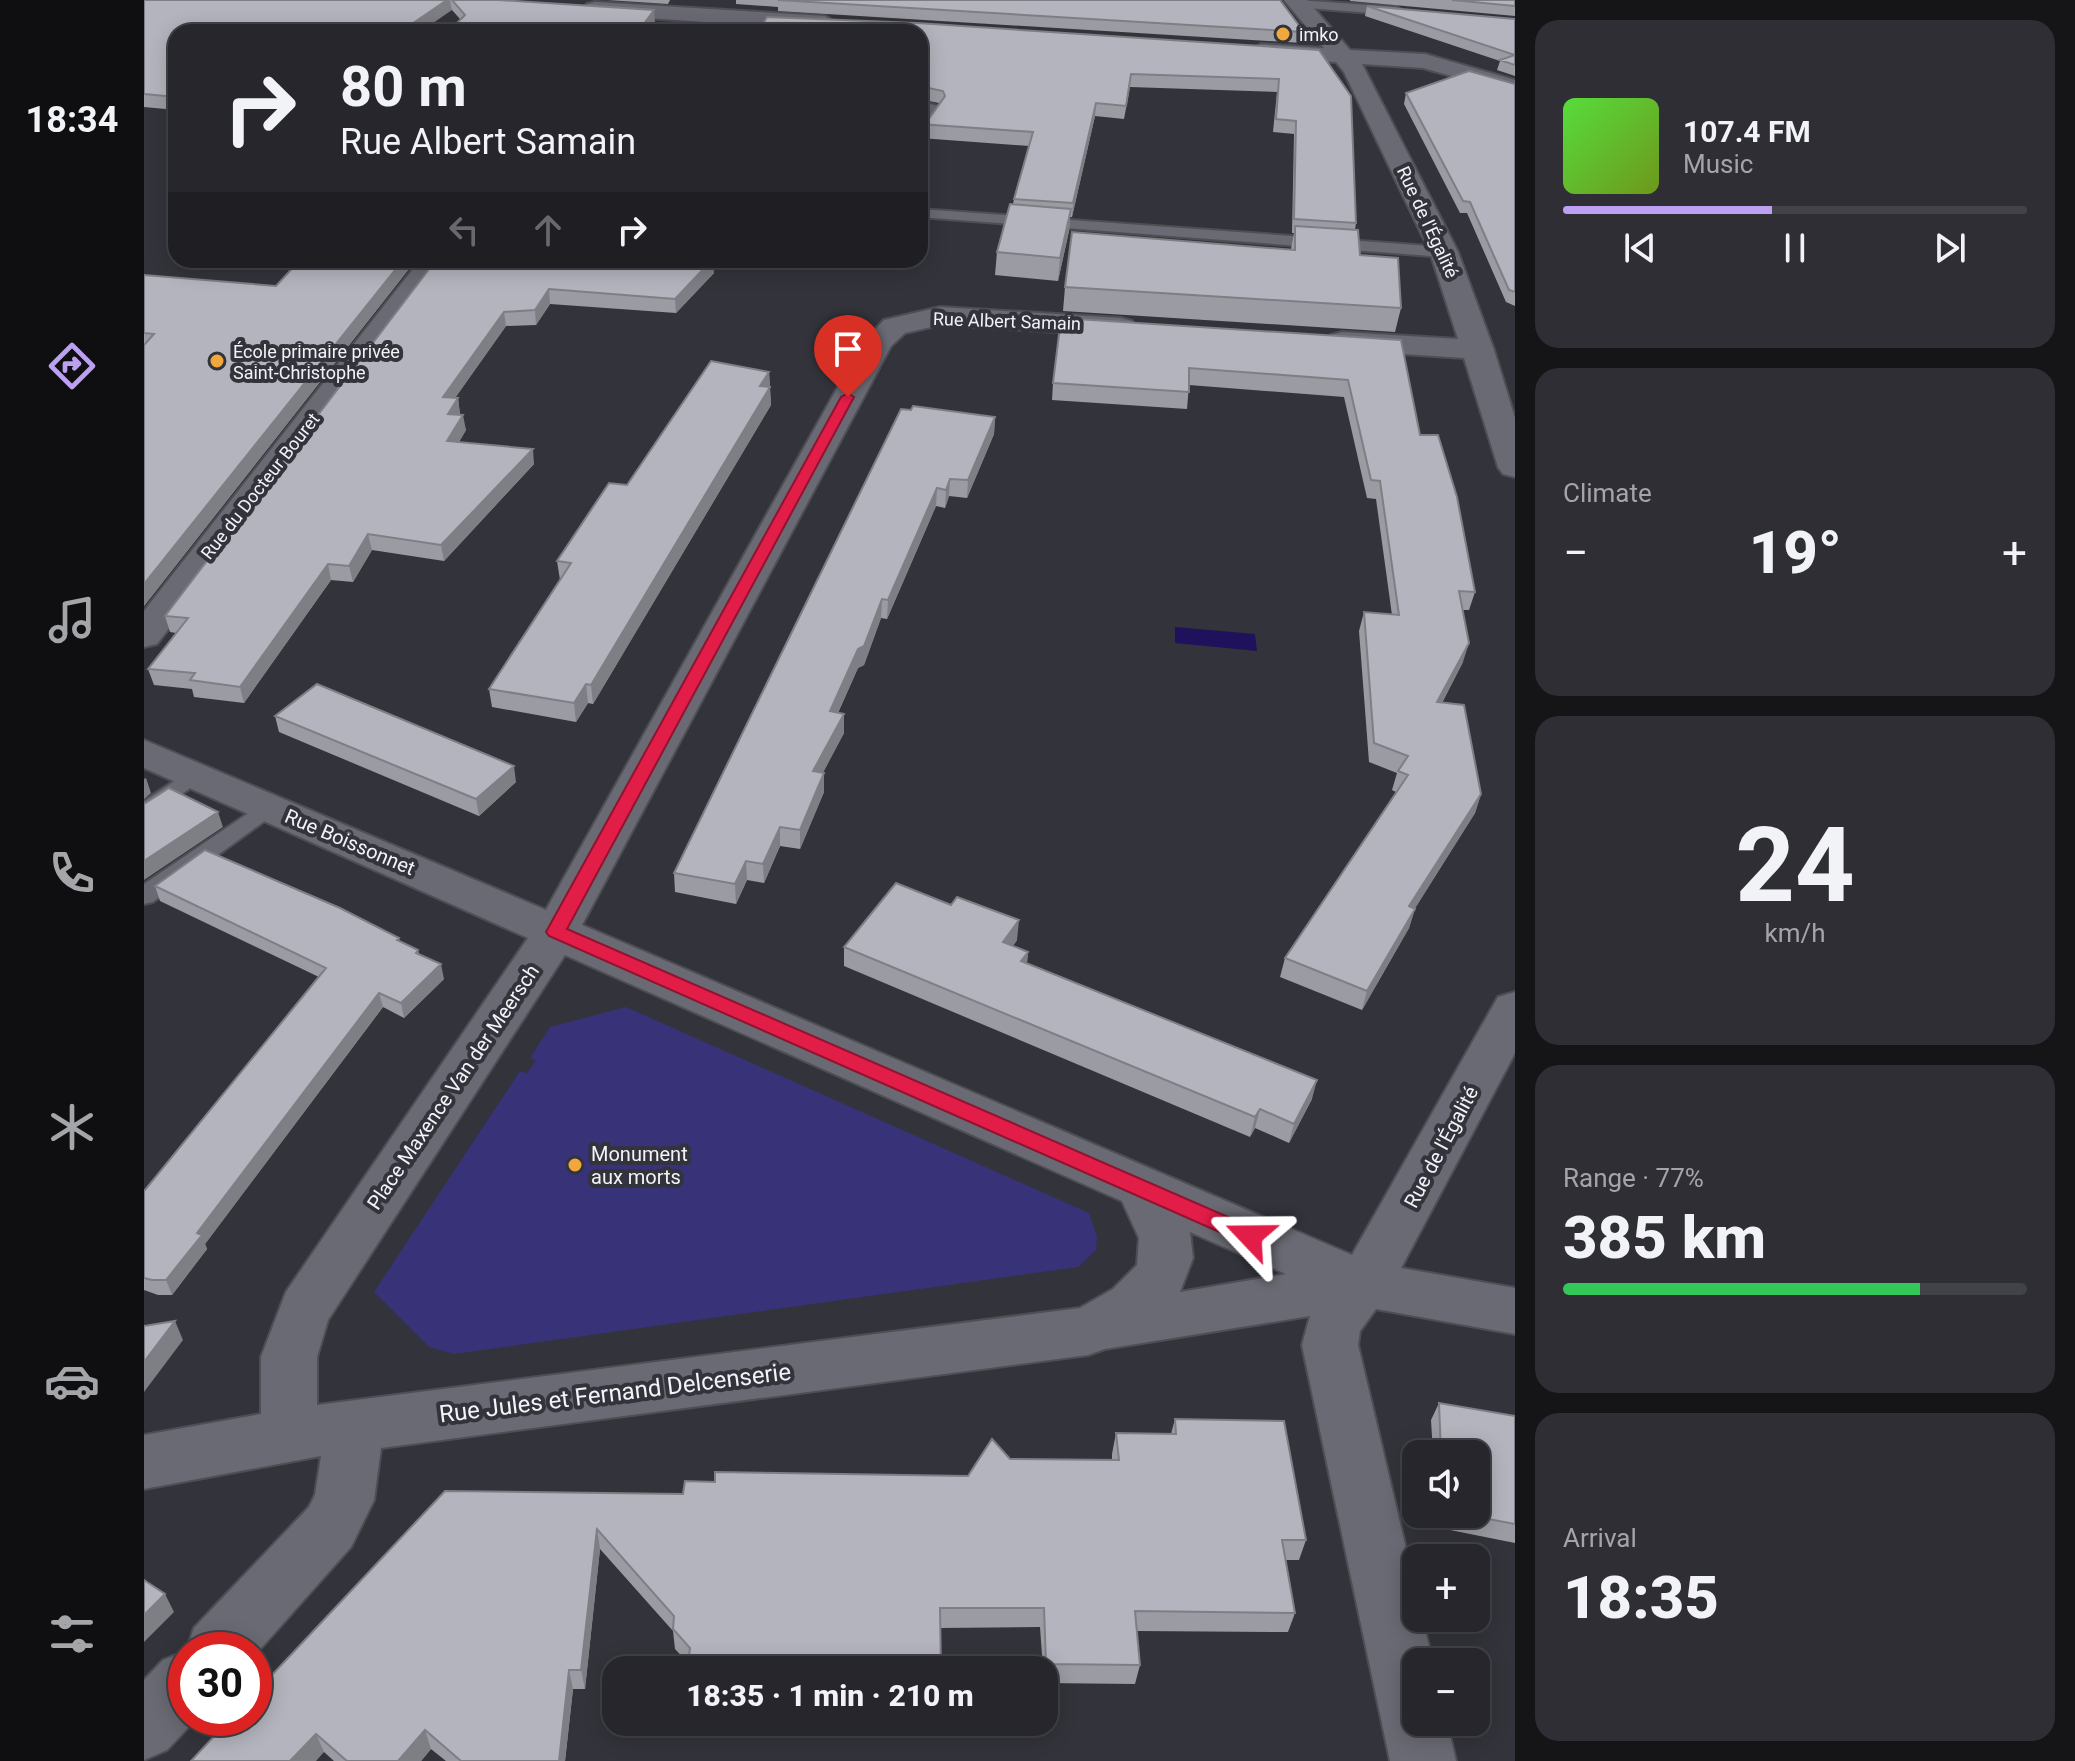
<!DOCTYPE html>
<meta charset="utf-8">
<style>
body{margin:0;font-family:Roboto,sans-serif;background:#2e2e34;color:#f1f3f6;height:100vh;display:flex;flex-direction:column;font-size:30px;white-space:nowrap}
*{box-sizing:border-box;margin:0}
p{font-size:26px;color:#a4a5a9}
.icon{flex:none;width:44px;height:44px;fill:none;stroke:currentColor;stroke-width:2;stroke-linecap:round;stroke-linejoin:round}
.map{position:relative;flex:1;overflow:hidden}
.sheet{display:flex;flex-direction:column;gap:20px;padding:20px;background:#151518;width:560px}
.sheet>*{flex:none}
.top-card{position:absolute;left:24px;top:24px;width:760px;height:244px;border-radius:24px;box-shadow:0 4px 20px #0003,0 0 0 2px #424348;background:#26262c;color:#f1f3f6;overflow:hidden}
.buttons{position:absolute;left:1258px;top:1440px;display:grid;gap:16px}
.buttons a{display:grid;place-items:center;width:88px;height:88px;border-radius:16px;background:#26262c;box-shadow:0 4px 20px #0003,0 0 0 2px #424348;font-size:40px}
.speed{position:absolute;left:24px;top:1632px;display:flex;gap:16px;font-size:40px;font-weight:700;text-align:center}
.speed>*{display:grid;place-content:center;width:104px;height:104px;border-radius:50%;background:#26262c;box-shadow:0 4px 20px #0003,0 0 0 2px #424348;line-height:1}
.speed .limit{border:12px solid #d22;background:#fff;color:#111}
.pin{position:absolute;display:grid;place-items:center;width:68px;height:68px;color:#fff;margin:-82px -34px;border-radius:50% 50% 50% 0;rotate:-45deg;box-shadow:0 0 8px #0007}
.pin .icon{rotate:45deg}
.me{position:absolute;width:88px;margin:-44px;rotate:293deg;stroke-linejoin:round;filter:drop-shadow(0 0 6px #0008)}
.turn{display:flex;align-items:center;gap:28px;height:168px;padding:0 40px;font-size:36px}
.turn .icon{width:104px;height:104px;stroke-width:2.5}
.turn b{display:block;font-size:56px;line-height:68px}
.lanes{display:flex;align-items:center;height:76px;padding:0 40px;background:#0003;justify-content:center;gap:40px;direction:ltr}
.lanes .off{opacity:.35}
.big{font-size:60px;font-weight:800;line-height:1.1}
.sheet .widget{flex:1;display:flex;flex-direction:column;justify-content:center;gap:12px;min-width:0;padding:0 28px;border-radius:24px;background:#2e2e34}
.sheet .dial{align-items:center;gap:0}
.dial b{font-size:104px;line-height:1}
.song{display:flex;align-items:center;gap:24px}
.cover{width:96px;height:96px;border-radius:12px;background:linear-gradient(135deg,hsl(110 70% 55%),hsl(80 70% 35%))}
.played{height:8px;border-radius:4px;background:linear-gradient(90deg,#bca0f2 45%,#424348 45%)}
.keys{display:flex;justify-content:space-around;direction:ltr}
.heat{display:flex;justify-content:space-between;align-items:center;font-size:44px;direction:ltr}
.charge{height:12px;border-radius:6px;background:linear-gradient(90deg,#34c759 77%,#424348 0)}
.trip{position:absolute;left:458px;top:1656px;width:456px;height:80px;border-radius:24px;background:#26262c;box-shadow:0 4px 20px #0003,0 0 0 2px #424348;font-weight:800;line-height:80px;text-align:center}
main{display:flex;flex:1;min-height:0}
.menu{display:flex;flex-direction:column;width:144px;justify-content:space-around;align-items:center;background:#0f0f12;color:#a4a5a9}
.menu .icon{width:56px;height:56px}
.menu .current{color:#bca0f2}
.menu b{font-size:36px;color:#f1f3f6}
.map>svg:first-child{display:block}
.green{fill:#383379}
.water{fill:#20115c}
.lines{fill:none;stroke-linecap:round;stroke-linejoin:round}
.service-casing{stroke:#4e4f55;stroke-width:4}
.minor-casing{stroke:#4e4f55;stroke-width:4}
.service{fill:#696a73;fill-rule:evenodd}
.minor{fill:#696a73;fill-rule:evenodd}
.wall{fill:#9b9ba3}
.shaded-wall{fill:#7e7e85}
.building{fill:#b4b4be;stroke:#7e7e85;stroke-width:2}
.route{fill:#e11d48;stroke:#92132f;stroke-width:2}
.poi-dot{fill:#efa73e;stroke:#33333b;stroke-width:3}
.labels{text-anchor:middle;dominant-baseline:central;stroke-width:8;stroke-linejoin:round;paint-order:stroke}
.far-poi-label{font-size:18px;fill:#f2f2f8;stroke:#33333b;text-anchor:start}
.far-street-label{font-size:18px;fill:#f2f2f8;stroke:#33333b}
.street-label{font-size:20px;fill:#f2f2f8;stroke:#33333b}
.poi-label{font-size:20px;fill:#f2f2f8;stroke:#33333b;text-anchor:start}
.near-street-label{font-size:24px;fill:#f2f2f8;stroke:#33333b}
</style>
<main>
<nav class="menu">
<b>18:34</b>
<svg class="icon current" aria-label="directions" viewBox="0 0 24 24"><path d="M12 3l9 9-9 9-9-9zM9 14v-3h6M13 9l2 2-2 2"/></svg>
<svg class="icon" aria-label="music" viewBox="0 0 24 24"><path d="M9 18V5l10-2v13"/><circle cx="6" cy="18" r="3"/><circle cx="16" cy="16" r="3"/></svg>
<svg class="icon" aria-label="phone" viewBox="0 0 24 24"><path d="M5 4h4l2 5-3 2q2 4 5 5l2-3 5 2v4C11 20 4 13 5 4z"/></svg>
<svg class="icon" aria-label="climate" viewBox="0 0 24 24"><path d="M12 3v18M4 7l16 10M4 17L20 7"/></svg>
<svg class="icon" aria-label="car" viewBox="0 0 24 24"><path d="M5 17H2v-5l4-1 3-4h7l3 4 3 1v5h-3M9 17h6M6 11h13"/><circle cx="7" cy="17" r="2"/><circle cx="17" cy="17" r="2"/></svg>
<svg class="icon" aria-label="filters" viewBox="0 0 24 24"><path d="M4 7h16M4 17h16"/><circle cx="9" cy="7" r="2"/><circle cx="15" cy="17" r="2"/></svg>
</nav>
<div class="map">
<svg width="1371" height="1761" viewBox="0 0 1371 1761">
<rect width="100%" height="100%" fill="#33333b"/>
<!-- green -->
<path class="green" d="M 482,1007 L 945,1213 L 953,1237 L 952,1250 L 934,1267 L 310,1354 L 285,1347 L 230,1292 L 376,1071 L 383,1073 L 392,1060 L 386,1058 L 406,1027 Z"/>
<!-- water -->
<path class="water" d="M 1031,627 L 1111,634 L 1113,651 L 1031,643 Z"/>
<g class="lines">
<defs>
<path id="service" d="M 1154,0 L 1253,7 L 1259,11 L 1253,15 L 1150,7 L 1150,1 Z
M 786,104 L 798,107 L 781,131 L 776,132 L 776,119 Z
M 776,209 L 1300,247 L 1308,252 L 1300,257 L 776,217 Z
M 50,768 L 58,770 L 61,775 L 58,780 L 0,820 L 0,801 Z
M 125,799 L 136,807 L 133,812 L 9,902 L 0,904 L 0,884 Z"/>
<path id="minor" d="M 1140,0 L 1163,0 L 1206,50 L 1281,54 L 1371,80 L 1371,94 L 1279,68 L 1218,64 L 1314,252 L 1350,350 L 1371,418 L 1371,477 L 1359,474 L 1354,467 L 1320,358 L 1198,350 L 1187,347 L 1183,341 L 1187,335 L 1198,332 L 1314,339 L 1286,252 L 1200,72 L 1192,62 L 1117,58 L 1106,51 L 1117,44 L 1180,48 Z
M 451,2 L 681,16 L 692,23 L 681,30 L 443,14 L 440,9 L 443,4 Z
M 276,260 L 305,260 L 13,644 L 0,647 L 0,611 Z
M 796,307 L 977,318 L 988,321 L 992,327 L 988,333 L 977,336 L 796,325 L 761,333 L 747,346 L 438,925 L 1208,1255 L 1354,997 L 1371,992 L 1371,1053 L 1257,1268 L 1371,1288 L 1371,1334 L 1232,1309 L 1216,1331 L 1214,1345 L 1272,1591 L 1272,1618 L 1278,1618 L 1289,1662 L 1272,1662 L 1272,1722 L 1303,1722 L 1312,1761 L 1246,1761 L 1158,1345 L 1166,1316 L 961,1349 L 944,1355 L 237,1448 L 230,1500 L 207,1547 L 110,1656 L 110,1650 L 42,1650 L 42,1718 L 53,1718 L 23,1750 L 0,1760 L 0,1680 L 19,1660 L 42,1651 L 50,1628 L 165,1507 L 171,1495 L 177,1456 L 0,1489 L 0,1435 L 117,1414 L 117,1357 L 142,1292 L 384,938 L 0,768 L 0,740 L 402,910 L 719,342 L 740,320 ZM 421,955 L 978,1201 L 995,1238 L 993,1265 L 969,1289 L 936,1308 L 173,1405 L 173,1357 L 184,1320 ZM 1046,1232 L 1142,1274 L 1036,1292 L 1049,1258 Z"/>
</defs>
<!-- service casing -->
<use href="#service" class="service-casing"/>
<!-- minor casing -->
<use href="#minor" class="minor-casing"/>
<!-- service -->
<use href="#service" class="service"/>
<!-- minor -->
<use href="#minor" class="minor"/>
</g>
<!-- wall -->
<path class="wall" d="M 0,0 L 308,0 L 511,22 L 504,32 L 304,32 L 316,19 L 308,10 L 32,32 L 32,110 L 0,107 Z
M 463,0 L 526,0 L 524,4 Z
M 592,0 L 1136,0 L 1160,32 L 1158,43 L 634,11 L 634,7 L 592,4 Z
M 1206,0 L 1371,0 L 1371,16 L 1206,1 Z
M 1223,6 L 1371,19 L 1371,76 L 1353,70 L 1356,61 L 1221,16 Z
M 776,32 L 1175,50 L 1212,223 L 1211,230 L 1216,255 L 1257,308 L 1251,332 L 919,311 L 921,287 L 1147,249 L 1150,233 L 1148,233 L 1150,134 L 1129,132 L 1133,92 L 986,87 L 980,119 L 951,116 L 928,217 L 926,217 L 925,231 L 914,281 L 851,275 L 853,252 L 869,204 L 870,199 L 885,146 L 776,138 L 776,121 L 784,120 L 795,103 L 785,101 Z
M 1371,84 L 1371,306 L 1362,302 L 1323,213 L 1316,213 L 1260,104 L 1262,93 Z
M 156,260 L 272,260 L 0,606 L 0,275 L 132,286 Z
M 292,260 L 570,273 L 532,313 L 406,304 L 392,325 L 362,326 L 311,398 L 314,398 L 316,415 L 322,430 L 315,442 L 390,464 L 300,561 L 228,550 L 209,582 L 187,580 L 100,703 L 50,697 L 48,689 L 10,685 L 4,669 L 32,633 L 26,632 L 21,616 Z
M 1257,340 L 1276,435 L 1331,592 L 1325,610 L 1319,610 L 1319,662 L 1298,703 L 1337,794 L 1331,813 L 1271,908 L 1265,928 L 1218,1010 L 1136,977 L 1141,958 L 1252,792 L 1248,790 L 1253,773 L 1225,762 L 1215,631 L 1220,612 L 1248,615 L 1232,499 L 1223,498 L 1200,397 L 1045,385 L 1043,409 L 908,400 L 909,383 Z
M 625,372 L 627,405 L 449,704 L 444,703 L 432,722 L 348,707 L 345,689 L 416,580 L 413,561 L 483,485 Z
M 757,409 L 851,417 L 850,434 L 823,498 L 805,496 L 801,508 L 792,506 L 743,619 L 737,618 L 720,665 L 714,668 L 694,713 L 700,714 L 700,733 L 679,772 L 680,773 L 680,792 L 656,849 L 636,846 L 620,883 L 603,880 L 592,904 L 531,892 L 530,873 Z
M 131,716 L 372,782 L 335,816 L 135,732 Z
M 11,886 L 255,938 L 256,942 L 274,950 L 275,954 L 300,979 L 260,1018 L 239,1007 L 61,1244 L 63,1249 L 28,1295 L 14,1295 L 0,1290 L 0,1191 L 175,977 L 16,901 Z
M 873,940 L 869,946 L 884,952 L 883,963 L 1168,1099 L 1145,1143 L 1111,1128 L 1106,1137 L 700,966 L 700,947 Z
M 1295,1403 L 1371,1416 L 1371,1543 L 1291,1527 L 1291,1514 L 1332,1514 L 1332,1454 L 1289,1454 L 1287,1420 Z
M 1031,1419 L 1162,1540 L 1155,1560 L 1142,1560 L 1151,1613 L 1144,1632 L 993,1631 L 996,1665 L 991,1684 L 900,1683 L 896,1627 L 796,1628 L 797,1670 L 545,1670 L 544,1663 L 531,1649 L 529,1631 L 456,1549 L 441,1689 L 429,1689 L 421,1761 L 302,1761 L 287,1749 L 277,1761 L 190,1761 L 180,1752 L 47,1761 L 301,1491 L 539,1494 L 571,1482 L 824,1476 L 866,1459 L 968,1460 L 968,1454 L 972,1433 L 1027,1434 Z
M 744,1722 L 796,1722 L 796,1724 Z"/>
<!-- shaded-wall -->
<path class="shaded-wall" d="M 303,0 L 306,0 L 308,10 L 276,32 L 256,32 Z
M 510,10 L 511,22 L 504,32 L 494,32 Z
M 785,88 L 785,101 L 776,114 L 776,101 Z
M 952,103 L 951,116 L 928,217 L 929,203 Z
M 927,209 L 925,231 L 914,281 L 916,258 Z
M 259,260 L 272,260 L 0,606 L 0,584 Z
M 568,260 L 569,260 L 570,273 L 532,313 L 531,299 Z
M 405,289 L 406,304 L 392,325 L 391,310 Z
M 360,312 L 362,326 L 301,412 L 299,397 Z
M 625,372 L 627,405 L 449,704 L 447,685 Z
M 314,398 L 316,414 L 307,429 L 304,414 Z
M 319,415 L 322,430 L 306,456 L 303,441 Z
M 851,417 L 850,434 L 823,498 L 824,480 Z
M 389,449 L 390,464 L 300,561 L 297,545 Z
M 806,479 L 805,496 L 801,508 L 802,490 Z
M 793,488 L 792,506 L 743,619 L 744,600 Z
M 224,534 L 228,550 L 209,582 L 205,566 Z
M 184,564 L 187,580 L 100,703 L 96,687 Z
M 738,599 L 737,618 L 720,665 L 714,668 L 686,730 L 686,711 Z
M 1325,643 L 1319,662 L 1288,721 L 1293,702 Z
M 442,684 L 444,703 L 432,722 L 430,703 Z
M 700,714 L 700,733 L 670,790 L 669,771 Z
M 370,766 L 372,782 L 335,816 L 332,799 Z
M 680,773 L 680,792 L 656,849 L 656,830 Z
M 2,778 L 7,793 L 0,799 L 0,779 Z
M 1337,794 L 1331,813 L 1260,926 L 1265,906 Z
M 74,812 L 79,827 L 0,880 L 0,861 Z
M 636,827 L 636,846 L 620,883 L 619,864 Z
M 602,861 L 603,880 L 592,904 L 591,884 Z
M 1271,909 L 1265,928 L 1218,1010 L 1223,991 Z
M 875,920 L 873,940 L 858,961 L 859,942 Z
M 884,952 L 882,971 L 877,961 Z
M 297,964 L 300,979 L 260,1018 L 257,1003 Z
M 235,993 L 239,1007 L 61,1244 L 63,1249 L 28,1295 L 22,1280 L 53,1233 Z
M 1173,1080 L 1168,1099 L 1145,1143 L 1150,1124 Z
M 1116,1109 L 1111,1128 L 1106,1137 L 1111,1117 Z
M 31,1321 L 39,1340 L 0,1392 L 0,1362 Z
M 453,1529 L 456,1549 L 441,1689 L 437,1670 Z
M 21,1594 L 30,1612 L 0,1642 L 0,1615 Z
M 425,1670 L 429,1689 L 421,1761 L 415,1761 Z
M 281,1730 L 287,1749 L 277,1761 L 254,1761 Z
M 172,1734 L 180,1752 L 172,1761 L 146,1761 Z"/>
<!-- building -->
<path class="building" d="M 0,0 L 303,0 L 256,32 L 32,32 L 32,97 L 0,94 Z
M 308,0 L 355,0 L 510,10 L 494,32 L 304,32 L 321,15 Z
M 634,0 L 1136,0 L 1160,32 Z
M 1308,0 L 1371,0 L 1371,6 Z
M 1223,6 L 1371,19 L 1371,65 L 1356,60 L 1371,55 Z
M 623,17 L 773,23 L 1175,50 L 1207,96 L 1212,223 L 1150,219 L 1152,121 L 1132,119 L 1135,79 L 987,74 L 982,106 L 952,103 L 929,203 L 870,199 L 889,132 L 776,124 L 776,121 L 784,120 L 801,96 L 799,91 L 785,88 L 776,101 L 776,32 L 614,32 Z
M 1325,71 L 1371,84 L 1371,292 L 1365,290 L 1326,202 L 1319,201 L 1262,93 Z
M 866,204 L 927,209 L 916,258 L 853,252 Z
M 1151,226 L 1214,230 L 1216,255 L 1254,258 L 1257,308 L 921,287 L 928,232 L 1151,250 Z
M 156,260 L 259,260 L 0,584 L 0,345 L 10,334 L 0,333 L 0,275 L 132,286 Z
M 292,260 L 568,260 L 531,299 L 405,289 L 391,310 L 360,312 L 299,397 L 314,398 L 304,414 L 319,415 L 303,441 L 389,449 L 297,545 L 224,534 L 205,566 L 184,564 L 96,687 L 46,680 L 51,673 L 4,669 L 44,618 L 21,616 Z
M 917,318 L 1257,340 L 1276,435 L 1294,435 L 1313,497 L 1331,592 L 1315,591 L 1325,643 L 1293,702 L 1320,705 L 1337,794 L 1265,906 L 1271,909 L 1223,991 L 1141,958 L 1264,775 L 1254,771 L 1264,756 L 1230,743 L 1220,612 L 1255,615 L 1236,481 L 1227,480 L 1204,380 L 1045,368 L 1045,392 L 909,383 Z
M 567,361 L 625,372 L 616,386 L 626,387 L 447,685 L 442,684 L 430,703 L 345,689 L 427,563 L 413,561 L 465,483 L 483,485 Z
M 769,406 L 851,417 L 824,480 L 806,479 L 802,490 L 793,488 L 744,600 L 738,599 L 720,646 L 714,649 L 686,711 L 700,714 L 669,771 L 680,773 L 656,830 L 636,827 L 619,864 L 602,861 L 591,884 L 530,873 L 757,409 L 767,410 Z
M 173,684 L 370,766 L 332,799 L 131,716 Z
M 25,788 L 74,812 L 0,861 L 0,804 Z
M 61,850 L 196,908 L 255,938 L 253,940 L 274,950 L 272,953 L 297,964 L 257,1003 L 235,993 L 53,1233 L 58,1235 L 22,1280 L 8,1280 L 0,1278 L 0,1191 L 182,968 L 11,886 Z
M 752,883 L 807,905 L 813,897 L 875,920 L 859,942 L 884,952 L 877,961 L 1173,1080 L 1150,1124 L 1116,1109 L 1111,1117 L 700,947 Z
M 31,1321 L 0,1362 L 0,1326 Z
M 1295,1403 L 1371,1416 L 1371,1524 L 1318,1514 L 1332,1514 L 1332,1454 L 1297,1454 Z
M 1031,1419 L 1140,1421 L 1162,1540 L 1138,1540 L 1151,1613 L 991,1611 L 996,1665 L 902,1664 L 900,1608 L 796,1608 L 797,1670 L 609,1670 L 608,1664 L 544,1664 L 546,1648 L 529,1629 L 530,1616 L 453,1529 L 437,1670 L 425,1670 L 415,1761 L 317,1761 L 281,1730 L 254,1761 L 203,1761 L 172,1734 L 146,1761 L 47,1761 L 87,1718 L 110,1718 L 110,1694 L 301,1491 L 539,1494 L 541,1481 L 571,1482 L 571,1472 L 824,1476 L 848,1439 L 866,1459 L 975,1460 L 972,1433 L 1032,1434 Z
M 0,1580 L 21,1594 L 0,1615 Z"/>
<!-- route -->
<path class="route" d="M 704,393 L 710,397 L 423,929 L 1114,1230 L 1117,1236 L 1114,1242 L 1098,1242 L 405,936 L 402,932 L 697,397 Z"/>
<!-- markers -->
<g class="poi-dot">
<circle cx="1139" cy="34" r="8"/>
<circle cx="73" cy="361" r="8"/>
<circle cx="431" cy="1165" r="8"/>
</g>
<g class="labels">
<!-- far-poi labels -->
<g class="far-poi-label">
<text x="1155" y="34">imko</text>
<text x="89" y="351">École primaire privée<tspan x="89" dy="21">Saint-Christophe</tspan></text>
</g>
<!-- far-street labels -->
<g class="far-street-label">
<text transform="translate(1284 222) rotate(65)">Rue de l'Égalité</text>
<text transform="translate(863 321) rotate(2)">Rue Albert Samain</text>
<text transform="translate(116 486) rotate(-52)">Rue du Docteur Bouret</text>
</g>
<!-- street labels -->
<g class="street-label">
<text transform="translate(206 842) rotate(23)">Rue Boissonnet</text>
<text transform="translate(309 1087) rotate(-56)">Place Maxence Van der Meersch</text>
<text transform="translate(1297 1147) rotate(-62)">Rue de l'Égalité</text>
</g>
<!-- poi labels -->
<g class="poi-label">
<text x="447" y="1154">Monument<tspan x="447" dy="23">aux morts</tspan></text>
</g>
<!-- near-street labels -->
<g class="near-street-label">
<text transform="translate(471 1393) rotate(-7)">Rue Jules et Fernand Delcenserie</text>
</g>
</g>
</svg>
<div class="buttons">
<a><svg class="icon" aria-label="sound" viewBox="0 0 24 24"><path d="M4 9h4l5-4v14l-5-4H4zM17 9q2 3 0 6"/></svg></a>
<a>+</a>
<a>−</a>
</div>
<div class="speed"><div class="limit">30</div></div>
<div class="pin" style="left:704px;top:397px;background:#d93025"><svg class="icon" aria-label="arrive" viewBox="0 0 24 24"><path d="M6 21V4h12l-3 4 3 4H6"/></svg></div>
<svg class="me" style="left:1106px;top:1236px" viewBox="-20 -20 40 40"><path d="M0-17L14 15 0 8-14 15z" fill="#e11d48" stroke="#fff" stroke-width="4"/></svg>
<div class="trip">18:35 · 1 min · 210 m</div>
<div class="top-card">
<div class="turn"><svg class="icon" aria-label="right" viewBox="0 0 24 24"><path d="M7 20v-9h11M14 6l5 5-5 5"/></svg><div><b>80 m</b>Rue Albert Samain</div></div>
<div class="lanes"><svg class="icon off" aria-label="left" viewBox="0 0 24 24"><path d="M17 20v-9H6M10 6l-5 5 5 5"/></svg><svg class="icon off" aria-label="ahead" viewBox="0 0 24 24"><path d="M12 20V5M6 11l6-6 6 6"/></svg><svg class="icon" aria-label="right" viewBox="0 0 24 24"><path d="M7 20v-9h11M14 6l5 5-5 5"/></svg></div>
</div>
</div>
<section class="sheet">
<div class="widget">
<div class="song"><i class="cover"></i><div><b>107.4 FM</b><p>Music</p></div></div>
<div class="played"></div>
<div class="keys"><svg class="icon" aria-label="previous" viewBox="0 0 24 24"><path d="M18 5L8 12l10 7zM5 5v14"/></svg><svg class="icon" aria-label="pause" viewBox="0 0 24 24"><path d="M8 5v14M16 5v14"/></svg><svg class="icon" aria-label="next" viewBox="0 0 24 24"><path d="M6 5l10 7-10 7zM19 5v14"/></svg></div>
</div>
<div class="widget"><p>Climate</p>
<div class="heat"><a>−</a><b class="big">19°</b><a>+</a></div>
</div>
<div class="widget dial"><b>24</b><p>km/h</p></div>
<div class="widget"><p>Range · 77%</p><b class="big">385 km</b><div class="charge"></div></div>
<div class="widget"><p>Arrival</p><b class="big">18:35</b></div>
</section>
</main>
